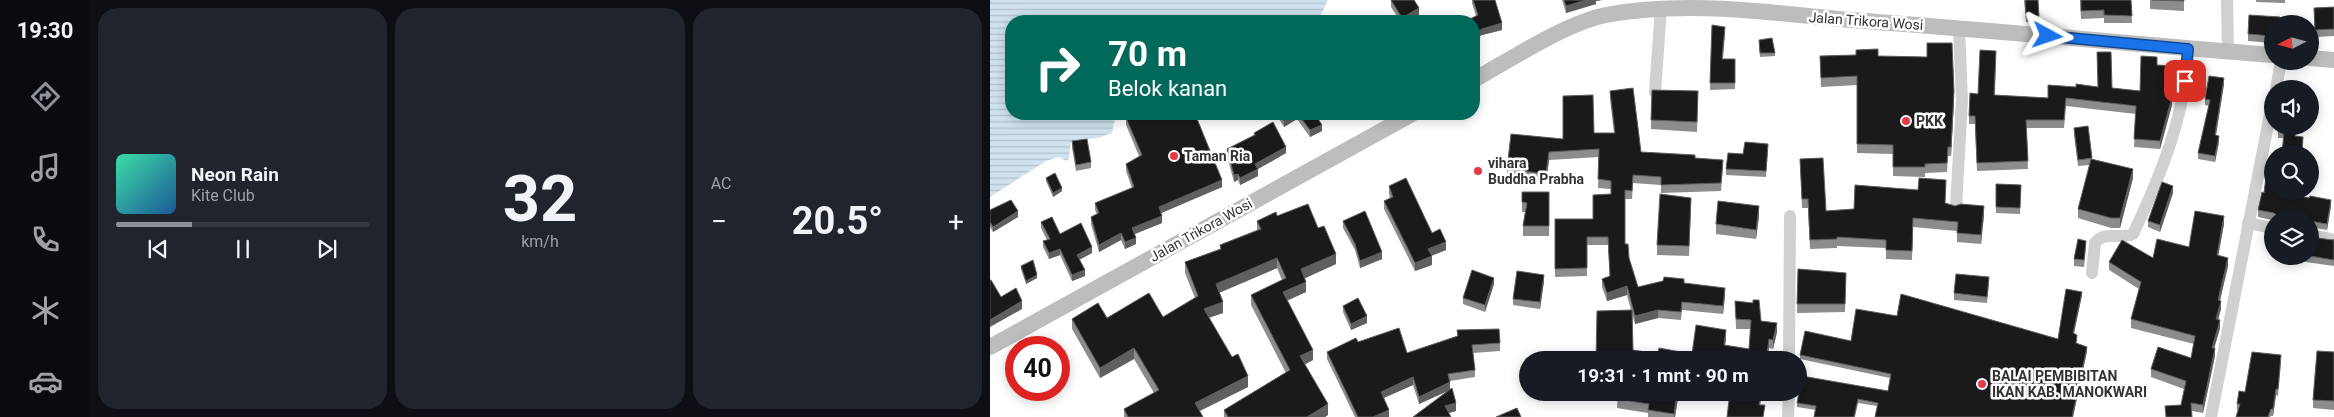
<!DOCTYPE html>
<html lang="id">
<meta charset="utf-8">
<style>
body{margin:0;font-family:Roboto,sans-serif;background:#20242c;color:#f1f3f6;height:100vh;display:flex;flex-direction:column;font-size:19px;white-space:nowrap}
*{box-sizing:border-box;margin:0}
p{font-size:16px;color:#9ea1a6}
.icon{flex:none;width:28px;height:28px;fill:none;stroke:currentColor;stroke-width:2;stroke-linecap:round;stroke-linejoin:round}
.map{position:relative;flex:1;overflow:hidden}
.side{display:flex;flex-direction:column;gap:8px;padding:8px;background:#0d0f14;width:900px}
.side>*{flex:none}
.guide{position:absolute;left:15px;top:15px;width:475px;height:105px;border-radius:20px;box-shadow:0 2px 12px #0003;background:#00695c;color:#fff;overflow:hidden}
.needle{width:32px;rotate:264deg}
.buttons{position:absolute;left:1274px;top:15px;display:grid;gap:10px}
.buttons a{display:grid;place-items:center;width:55px;height:55px;border-radius:50%;background:#171b24;box-shadow:0 2px 12px #0003;font-size:25px}
.speed{position:absolute;left:15px;top:336px;display:flex;gap:10px;font-size:25px;font-weight:700;text-align:center}
.speed>*{display:grid;place-content:center;width:65px;height:65px;border-radius:50%;background:#171b24;box-shadow:0 2px 12px #0003;line-height:1}
.speed .limit{border:8px solid #d22;background:#fff;color:#111}
.pin{position:absolute;display:grid;place-items:center;width:42px;height:42px;color:#fff;margin:-21px;border-radius:10px;box-shadow:0 2px 8px #0006}
.me{position:absolute;width:55px;margin:-28px;rotate:95deg;stroke-linejoin:round;filter:drop-shadow(0 0 4px #0008)}
.turn{display:flex;align-items:center;gap:18px;height:105px;padding:0 20px;font-size:22px}
.turn .icon{width:65px;height:65px;stroke-width:2.5}
.turn b{display:block;font-size:35px;line-height:42px}
.big{font-size:38px;font-weight:700;line-height:1.1}
.side .card{flex:1;display:flex;flex-direction:column;justify-content:center;gap:8px;min-width:0;padding:0 18px;border-radius:20px;background:#20242c}
.side .dial{align-items:center;gap:0}
.dial b{font-size:65px;line-height:1}
.song{display:flex;align-items:center;gap:15px}
.cover{width:60px;height:60px;border-radius:8px;background:linear-gradient(135deg,hsl(160 70% 55%),hsl(210 70% 35%))}
.played{height:5px;border-radius:2px;background:linear-gradient(90deg,#8c9099 30%,#363941 30%)}
.keys{display:flex;justify-content:space-around;direction:ltr}
.heat{display:flex;justify-content:space-between;align-items:center;font-size:28px;direction:ltr}
.side .tiles{flex:1;display:grid;gap:8px;grid-template-columns:repeat(3,1fr)}
.trip{position:absolute;left:529px;top:351px;width:288px;height:50px;border-radius:25px;background:#171b24;box-shadow:0 2px 12px #0003;font-weight:700;line-height:50px;text-align:center}
main{display:flex;flex:1;min-height:0}
.dock{display:flex;flex-direction:column;width:90px;justify-content:space-around;align-items:center;background:#090b0e;color:#9ea1a6}
.dock .icon{width:35px;height:35px}
.dock .active{color:#8c9099}
.dock b{font-size:22px;color:#f1f3f6}
.map>svg:first-child{display:block}
.water{fill:url(#water-rules)}
.lines{fill:none;stroke-linecap:round;stroke-linejoin:round}
.street{stroke:#d0d0d0;stroke-width:12}
.secondary{stroke:#bdbdbd;stroke-width:16}
.wall{fill:#8c8c8c}
.shaded-wall{fill:#5f5f5f}
.building{fill:#1a1a1a;stroke:#5f5f5f}
.route-casing{stroke:#114b97;stroke-width:12}
.route{stroke:#1a73e8;stroke-width:9}
.poi-dot{fill:#e63946;stroke:#fff;stroke-width:2}
.labels{text-anchor:middle;dominant-baseline:central;stroke-width:5;stroke-linejoin:round;paint-order:stroke}
.street-label{font-size:14px;fill:#333;stroke:#fff}
.poi-label{font-size:14px;font-weight:bold;fill:#333;stroke:#fff;text-anchor:start}
</style>
<main>
<nav class="dock">
<b>19:30</b>
<svg class="icon active" aria-label="directions" viewBox="0 0 24 24"><path d="M12 3l9 9-9 9-9-9zM9 14v-3h6M13 9l2 2-2 2"/></svg>
<svg class="icon" aria-label="music" viewBox="0 0 24 24"><path d="M9 18V5l10-2v13"/><circle cx="6" cy="18" r="3"/><circle cx="16" cy="16" r="3"/></svg>
<svg class="icon" aria-label="phone" viewBox="0 0 24 24"><path d="M5 4h4l2 5-3 2q2 4 5 5l2-3 5 2v4C11 20 4 13 5 4z"/></svg>
<svg class="icon" aria-label="climate" viewBox="0 0 24 24"><path d="M12 3v18M4 7l16 10M4 17L20 7"/></svg>
<svg class="icon" aria-label="car" viewBox="0 0 24 24"><path d="M5 17H2v-5l4-1 3-4h7l3 4 3 1v5h-3M9 17h6M6 11h13"/><circle cx="7" cy="17" r="2"/><circle cx="17" cy="17" r="2"/></svg>
</nav>
<section class="side">
<div class="tiles">
<div class="card">
<div class="song"><i class="cover"></i><div><b>Neon Rain</b><p>Kite Club</p></div></div>
<div class="played"></div>
<div class="keys"><svg class="icon" aria-label="previous" viewBox="0 0 24 24"><path d="M18 5L8 12l10 7zM5 5v14"/></svg><svg class="icon" aria-label="pause" viewBox="0 0 24 24"><path d="M8 5v14M16 5v14"/></svg><svg class="icon" aria-label="next" viewBox="0 0 24 24"><path d="M6 5l10 7-10 7zM19 5v14"/></svg></div>
</div>
<div class="card dial"><b>32</b><p>km/h</p></div>
<div class="card"><p>AC</p>
<div class="heat"><a>−</a><b class="big">20.5°</b><a>+</a></div>
</div>
</div>
</section>
<div class="map">
<svg width="1344" height="417" viewBox="0 0 1344 417">
<defs>
<pattern id="water-rules" width="6" height="5" patternUnits="userSpaceOnUse" patternTransform="scale(1.25)"><rect width="6" height="5" fill="#cfe2ee"/><path d="M0 2.5h6" fill="none" stroke="#b2c2cd"/></pattern>
</defs>
<rect width="100%" height="100%" fill="#fff"/>
<!-- water -->
<path class="water" d="M 0,0 L 338,0 L 329,19 L 324,21 L 21,21 L 21,114 L 126,114 L 122,133 L 108,138 L 81,141 L 79,158 L 77,161 L 69,157 L 56,161 L 0,197 Z"/>
<g class="lines">
<!-- street -->
<path class="street" d="M 1237,0 L 1238,52
M 1286,89 L 1291,61
M 665,92 L 671,8
M 966,207 L 972,100 L 969,28
M 1258,223 L 1282,228
M 1320,235 L 1340,239
M 1102,273 L 1105,243 C 1114,230 1131,240 1143,234 C 1171,175 1196,114 1198,49
M 799,360 L 800,216
M 798,417 L 799,392
M 1221,417 L 1282,104"/>
<!-- secondary -->
<path class="secondary" d="M 1320,58 L 1344,60
M 484,80 C 521,59 576,23 616,15 C 697,0 781,13 861,20 C 1002,30 1142,44 1282,55
M 0,347 L 422,114"/>
</g>
<!-- wall -->
<path class="wall" d="M 401,0 L 429,15 L 418,21 L 410,21 L 401,7 Z
M 482,0 L 505,0 L 512,30 L 492,35 L 482,3 Z
M 572,0 L 612,0 L 606,1 L 606,4 L 576,13 Z
M 1034,0 L 1049,16 L 1049,22 L 1036,22 Z
M 1090,0 L 1141,0 L 1142,23 L 1114,23 L 1114,18 L 1091,19 Z
M 1160,0 L 1194,0 L 1194,11 L 1160,9 Z
M 1266,0 L 1295,0 L 1295,3 L 1266,2 Z
M 1344,7 L 1344,36 L 1325,37 L 1324,8 Z
M 1290,17 L 1290,24 L 1282,24 L 1282,43 L 1258,41 L 1258,34 Z
M 722,25 L 735,34 L 733,59 L 745,59 L 745,89 L 720,90 Z
M 769,43 L 785,53 L 785,56 L 770,57 Z
M 830,56 L 888,56 L 964,100 L 961,156 L 958,156 L 957,172 L 935,173 L 935,177 L 903,176 L 903,154 L 867,153 L 867,85 L 831,87 Z
M 1006,59 L 1005,95 L 1058,98 L 1122,88 L 1150,91 L 1167,65 L 1184,74 L 1182,105 L 1170,149 L 1144,147 L 1146,114 L 1076,106 L 1074,128 L 1036,128 L 1038,169 L 987,171 L 985,124 L 979,124 L 979,116 L 988,94 Z
M 1234,84 L 1226,135 L 1229,142 L 1225,162 L 1208,159 L 1208,153 L 1219,106 L 1215,105 L 1215,99 Z
M 620,91 L 651,152 L 705,158 L 733,168 L 731,191 L 671,193 L 671,185 L 643,183 L 642,199 L 635,199 L 635,244 L 648,287 L 694,283 L 735,296 L 733,314 L 692,310 L 691,320 L 668,318 L 645,324 L 642,314 L 643,350 L 668,354 L 702,354 L 736,339 L 735,345 L 759,349 L 761,329 L 746,329 L 745,301 L 771,321 L 787,332 L 783,349 L 779,348 L 777,360 L 606,360 L 641,310 L 637,295 L 617,301 L 612,287 L 612,279 L 620,276 L 618,245 L 597,245 L 597,276 L 565,277 L 565,219 L 603,219 L 621,194 L 621,189 L 608,188 L 609,157 L 559,160 L 556,182 L 517,178 L 517,169 L 604,133 L 624,133 L 620,99 Z
M 708,101 L 707,132 L 661,129 L 661,120 Z
M 286,114 L 341,114 L 329,120 L 332,131 L 320,137 L 307,119 L 294,127 Z
M 136,118 L 232,187 L 171,213 L 172,223 L 145,234 L 146,244 L 135,249 L 131,240 L 109,252 L 101,224 L 101,217 L 107,214 L 105,210 L 105,203 L 142,188 L 136,171 L 136,164 L 149,156 L 136,125 Z
M 1098,126 L 1102,159 L 1143,178 L 1130,228 L 1121,228 L 1088,218 L 1088,209 L 1100,165 L 1088,166 L 1084,135 L 1084,128 Z
M 1288,126 L 1306,136 L 1313,143 L 1293,138 L 1288,138 Z
M 264,133 L 296,153 L 268,169 L 268,176 L 250,185 L 248,180 L 244,182 L 237,156 L 237,149 L 264,135 Z
M 82,141 L 101,162 L 101,168 L 86,171 L 82,148 Z
M 778,150 L 776,177 L 736,175 L 736,169 L 753,154 Z
M 810,159 L 836,211 L 864,209 L 928,190 L 956,188 L 955,203 L 994,215 L 991,244 L 967,242 L 967,231 L 923,227 L 922,260 L 896,259 L 896,248 L 847,246 L 847,248 L 820,249 L 818,208 L 812,208 Z
M 56,178 L 72,191 L 63,197 L 56,181 Z
M 1006,184 L 1031,185 L 1030,214 L 1006,213 Z
M 399,186 L 442,233 L 456,250 L 441,256 L 442,265 L 425,271 L 394,209 L 394,201 L 400,198 L 399,194 Z
M 1297,191 L 1297,193 L 1341,206 L 1337,230 L 1320,227 L 1320,219 L 1282,219 L 1282,220 L 1268,217 L 1268,210 L 1274,193 Z
M 532,192 L 559,192 L 559,236 L 533,236 L 533,226 L 535,212 L 532,212 Z
M 1183,193 L 1170,232 L 1158,227 L 1158,221 Z
M 701,207 L 699,256 L 667,255 L 667,245 Z
M 0,210 L 28,217 L 3,232 L 0,227 Z
M 287,216 L 328,228 L 346,264 L 315,278 L 316,292 L 297,301 L 323,360 L 315,364 L 338,415 L 335,417 L 234,417 L 234,410 L 296,373 L 261,305 L 261,295 L 292,280 L 287,268 L 229,293 L 233,313 L 219,318 L 258,387 L 210,411 L 213,417 L 134,417 L 134,409 L 164,393 L 144,359 L 110,378 L 82,329 L 82,319 L 173,317 L 205,298 L 195,273 L 195,262 L 230,249 L 230,245 L 267,230 L 267,221 Z
M 769,216 L 766,239 L 726,234 L 726,224 Z
M 353,221 L 392,259 L 370,268 L 365,250 L 353,228 Z
M 51,222 L 102,253 L 89,260 L 95,276 L 82,281 L 70,255 L 59,259 L 53,247 L 53,241 L 57,240 L 51,228 Z
M 1234,224 L 1228,255 L 1238,266 L 1230,301 L 1231,309 L 1228,320 L 1230,328 L 1224,348 L 1225,356 L 1213,413 L 1202,411 L 1191,405 L 1194,389 L 1161,377 L 1161,369 L 1201,358 L 1204,344 L 1141,328 L 1141,319 L 1149,289 L 1119,270 L 1119,262 L 1163,258 L 1199,247 Z
M 1344,239 L 1344,266 L 1287,258 L 1287,256 L 1320,256 Z
M 1096,248 L 1094,267 L 1084,266 L 1084,259 Z
M 31,266 L 47,278 L 36,284 L 31,269 Z
M 808,269 L 856,273 L 855,312 L 807,313 Z
M 554,281 L 550,309 L 523,305 L 523,299 Z
M 504,284 L 495,312 L 473,304 L 473,298 Z
M 999,284 L 997,303 L 964,300 L 964,293 Z
M 1092,295 L 1084,334 L 1087,339 L 1086,344 L 1097,351 L 1083,417 L 885,417 L 887,406 L 868,403 L 865,417 L 824,417 L 826,410 L 807,407 L 807,403 L 898,391 L 900,378 L 810,359 L 810,355 L 861,341 L 907,316 L 1068,339 Z
M 353,306 L 377,323 L 361,330 L 353,312 Z
M 467,330 L 510,343 L 510,351 L 483,353 L 485,370 L 485,377 L 460,381 L 460,389 L 466,411 L 459,413 L 423,417 L 457,391 L 429,404 L 423,385 L 394,398 L 399,417 L 365,417 L 337,359 L 337,352 L 368,342 L 417,353 L 467,336 Z
M 1344,352 L 1344,410 L 1323,408 L 1323,400 Z
M 1291,362 L 1288,396 L 1286,395 L 1283,416 L 1281,416 L 1280,417 L 1246,417 L 1248,411 L 1247,410 L 1247,404 Z
M 628,392 L 689,392 L 685,417 L 658,417 L 658,413 L 627,408 Z"/>
<!-- shaded-wall -->
<path class="shaded-wall" d="M 596,0 L 612,0 L 606,1 L 606,4 L 576,13 L 576,6 Z
M 429,8 L 429,15 L 418,21 L 412,21 L 412,18 Z
M 512,23 L 512,30 L 492,35 L 484,40 L 484,34 L 492,29 Z
M 1184,66 L 1182,105 L 1170,149 L 1170,141 Z
M 1234,78 L 1234,84 L 1225,141 L 1225,135 Z
M 964,91 L 964,100 L 961,156 L 961,147 Z
M 226,114 L 238,114 L 226,118 Z
M 305,114 L 307,114 L 307,119 L 294,127 L 294,121 Z
M 330,114 L 341,114 L 326,122 L 326,116 Z
M 332,125 L 332,131 L 320,137 L 320,130 Z
M 1229,136 L 1229,142 L 1225,162 L 1225,156 Z
M 296,147 L 296,153 L 268,169 L 268,176 L 250,185 L 250,178 L 265,164 Z
M 559,152 L 559,160 L 556,182 L 556,174 Z
M 1143,169 L 1143,178 L 1130,228 L 1130,218 Z
M 248,174 L 248,180 L 244,182 L 244,175 Z
M 232,180 L 232,187 L 169,214 L 169,207 Z
M 1183,186 L 1183,193 L 1170,232 L 1170,225 Z
M 72,188 L 72,191 L 63,197 L 63,193 Z
M 1341,200 L 1341,206 L 1337,230 L 1337,224 Z
M 769,206 L 769,216 L 766,239 L 766,230 Z
M 994,206 L 994,215 L 991,244 L 991,235 Z
M 28,211 L 28,217 L 3,232 L 3,227 Z
M 172,216 L 172,223 L 142,235 L 142,228 Z
M 1234,216 L 1234,224 L 1227,263 L 1227,255 Z
M 131,233 L 131,240 L 109,252 L 109,245 Z
M 146,238 L 146,244 L 135,249 L 135,242 Z
M 456,242 L 456,250 L 438,257 L 438,249 Z
M 102,247 L 102,253 L 87,261 L 87,255 Z
M 70,249 L 70,255 L 59,259 L 59,253 Z
M 392,252 L 392,259 L 370,268 L 370,261 Z
M 346,254 L 346,264 L 311,280 L 311,269 Z
M 442,256 L 442,265 L 425,271 L 425,263 Z
M 287,258 L 287,268 L 226,294 L 226,284 Z
M 1238,258 L 1238,266 L 1228,308 L 1228,300 Z
M 95,270 L 95,276 L 82,281 L 82,275 Z
M 47,275 L 47,278 L 36,284 L 36,281 Z
M 554,275 L 554,281 L 550,309 L 550,302 Z
M 504,278 L 504,284 L 495,312 L 495,305 Z
M 316,282 L 316,292 L 293,302 L 293,292 Z
M 637,286 L 637,295 L 617,301 L 617,293 Z
M 735,288 L 735,296 L 733,314 L 733,306 Z
M 1092,292 L 1092,295 L 1083,337 L 1083,333 Z
M 32,301 L 32,309 L 0,327 L 0,320 Z
M 1231,301 L 1231,309 L 1226,327 L 1226,319 Z
M 233,302 L 233,313 L 214,319 L 214,309 Z
M 668,310 L 668,318 L 645,324 L 645,316 Z
M 377,316 L 377,323 L 361,330 L 361,324 Z
M 1230,320 L 1230,328 L 1222,356 L 1222,348 Z
M 787,323 L 787,332 L 783,349 L 783,340 Z
M 736,330 L 736,339 L 734,354 L 734,345 Z
M 779,339 L 779,348 L 777,360 L 776,360 Z
M 1097,347 L 1097,351 L 1083,417 L 1082,417 Z
M 144,348 L 144,359 L 110,378 L 110,368 Z
M 1225,348 L 1225,356 L 1213,413 L 1213,405 Z
M 323,350 L 323,360 L 310,367 L 310,356 Z
M 258,376 L 258,387 L 205,413 L 205,403 Z
M 423,377 L 423,385 L 391,399 L 391,392 Z
M 460,382 L 460,390 L 429,404 L 429,397 Z
M 1286,389 L 1286,395 L 1283,416 L 1283,409 Z
M 687,392 L 689,392 L 685,417 L 684,417 Z
M 771,392 L 772,392 L 769,414 L 769,405 Z
M 466,403 L 466,411 L 455,414 L 455,406 Z
M 338,404 L 338,415 L 335,417 L 317,417 Z
M 399,410 L 399,417 L 383,417 Z"/>
<!-- building -->
<path class="building" d="M 401,0 L 424,0 L 429,8 L 412,18 Z
M 483,0 L 505,0 L 512,23 L 492,29 L 484,34 L 484,21 L 476,21 L 488,15 Z
M 574,0 L 596,0 L 576,6 Z
M 1035,0 L 1048,0 L 1049,16 L 1036,15 Z
M 1091,0 L 1141,0 L 1142,16 L 1114,15 L 1114,10 L 1091,11 Z
M 1162,0 L 1194,0 L 1194,1 Z
M 1344,7 L 1344,29 L 1325,30 L 1324,8 Z
M 1259,15 L 1290,17 L 1289,24 L 1282,24 L 1282,36 L 1258,34 Z
M 722,25 L 735,27 L 732,59 L 745,59 L 745,83 L 720,83 Z
M 782,38 L 785,53 L 770,53 L 769,40 Z
M 937,43 L 962,43 L 964,91 L 961,147 L 958,147 L 957,163 L 935,164 L 935,167 L 903,167 L 903,145 L 867,144 L 867,76 L 831,78 L 830,56 L 866,55 L 866,50 L 888,49 L 888,56 L 937,57 Z
M 990,50 L 1006,51 L 1004,95 L 1058,98 L 1058,85 L 1086,87 L 1086,84 L 1108,87 L 1107,52 L 1121,52 L 1122,88 L 1150,91 L 1151,56 L 1167,57 L 1167,65 L 1184,66 L 1182,97 L 1170,141 L 1144,139 L 1146,106 L 1076,98 L 1074,120 L 1036,120 L 1038,161 L 987,163 L 985,116 L 979,116 L 980,93 L 988,94 Z
M 1219,76 L 1234,78 L 1225,135 L 1229,136 L 1225,156 L 1208,153 L 1220,100 L 1215,99 Z
M 1302,85 L 1314,87 L 1314,89 L 1302,89 Z
M 643,88 L 651,152 L 705,155 L 705,158 L 733,160 L 731,183 L 671,185 L 671,177 L 643,175 L 642,191 L 635,190 L 635,244 L 638,244 L 639,258 L 648,287 L 673,281 L 674,277 L 694,279 L 694,283 L 735,288 L 733,306 L 692,302 L 691,312 L 668,310 L 645,316 L 637,286 L 617,293 L 612,279 L 620,276 L 618,237 L 597,237 L 597,268 L 565,269 L 565,219 L 603,219 L 603,195 L 621,194 L 621,181 L 608,179 L 609,149 L 559,152 L 556,174 L 517,169 L 521,134 L 573,139 L 573,96 L 603,95 L 604,133 L 625,133 L 620,91 Z
M 662,90 L 708,91 L 707,122 L 661,120 Z
M 146,114 L 205,114 L 232,180 L 169,207 L 172,216 L 142,228 L 146,238 L 135,242 L 131,233 L 109,245 L 101,217 L 109,213 L 105,203 L 144,187 L 136,164 L 152,155 L 136,118 Z
M 290,114 L 305,114 L 294,121 Z
M 308,114 L 330,114 L 326,116 L 332,125 L 320,130 Z
M 283,122 L 296,147 L 265,164 L 268,169 L 250,178 L 248,174 L 244,175 L 237,149 L 265,135 L 264,133 Z
M 1098,126 L 1102,158 L 1088,160 L 1084,128 Z
M 1288,126 L 1306,126 L 1305,136 L 1313,137 L 1312,154 L 1292,154 L 1294,132 L 1288,132 Z
M 97,139 L 101,162 L 86,165 L 82,141 Z
M 755,142 L 778,144 L 776,171 L 736,169 L 738,153 L 753,154 Z
M 833,158 L 836,211 L 864,209 L 865,185 L 928,190 L 929,178 L 956,180 L 955,203 L 965,206 L 971,204 L 994,206 L 991,235 L 967,233 L 968,222 L 923,218 L 922,251 L 896,250 L 896,240 L 847,237 L 847,239 L 820,240 L 818,199 L 812,199 L 810,159 Z
M 1101,159 L 1143,169 L 1130,218 L 1121,218 L 1088,209 Z
M 1278,161 L 1282,162 L 1282,191 L 1296,191 L 1296,193 L 1319,198 L 1320,196 L 1341,200 L 1337,224 L 1320,221 L 1320,219 L 1290,219 L 1290,218 L 1284,213 L 1268,210 L 1272,192 L 1274,193 Z
M 65,173 L 72,188 L 63,193 L 56,178 Z
M 416,178 L 442,233 L 450,229 L 456,242 L 438,249 L 442,256 L 425,263 L 394,201 L 403,197 L 399,186 Z
M 1172,182 L 1183,186 L 1170,225 L 1158,221 Z
M 1006,184 L 1031,185 L 1030,208 L 1006,207 Z
M 532,192 L 559,192 L 559,226 L 533,226 L 537,203 L 532,202 Z
M 670,194 L 701,198 L 699,246 L 667,245 Z
M 21,200 L 28,211 L 3,227 L 0,222 L 0,210 Z
M 728,201 L 769,206 L 766,230 L 726,224 Z
M 318,204 L 328,228 L 334,226 L 346,254 L 311,269 L 316,282 L 293,292 L 323,350 L 310,356 L 338,404 L 317,417 L 238,417 L 234,410 L 300,370 L 261,295 L 296,278 L 287,258 L 226,284 L 233,302 L 214,309 L 242,357 L 248,354 L 258,376 L 205,403 L 213,417 L 138,417 L 134,409 L 169,390 L 144,348 L 110,368 L 82,319 L 108,303 L 117,318 L 159,293 L 173,317 L 208,296 L 195,262 L 231,249 L 230,245 L 271,229 L 267,221 L 286,212 L 287,216 Z
M 375,211 L 392,252 L 370,261 L 365,244 L 353,221 Z
M 1205,211 L 1234,216 L 1227,255 L 1238,258 L 1228,300 L 1231,301 L 1226,319 L 1230,320 L 1222,348 L 1225,348 L 1213,405 L 1201,403 L 1202,417 L 1176,417 L 1175,406 L 1191,405 L 1196,381 L 1161,369 L 1168,347 L 1201,358 L 1205,336 L 1141,319 L 1151,282 L 1119,262 L 1132,240 L 1163,258 L 1167,239 L 1199,247 Z
M 62,217 L 70,234 L 91,223 L 102,247 L 87,255 L 95,270 L 82,275 L 70,249 L 59,253 L 53,241 L 60,239 L 51,222 Z
M 1320,237 L 1343,240 L 1344,239 L 1344,260 L 1320,256 Z
M 1088,239 L 1096,241 L 1094,260 L 1084,259 Z
M 43,260 L 47,275 L 36,281 L 31,266 Z
M 808,269 L 856,273 L 855,304 L 807,304 Z
M 482,270 L 504,278 L 495,305 L 473,298 Z
M 527,271 L 554,275 L 550,302 L 523,299 Z
M 966,274 L 999,277 L 997,297 L 964,293 Z
M 0,280 L 1,280 L 11,297 L 26,288 L 32,301 L 0,320 Z
M 1076,289 L 1092,292 L 1083,333 L 1087,335 L 1086,343 L 1097,347 L 1082,417 L 885,417 L 888,403 L 868,399 L 864,417 L 824,417 L 826,406 L 807,403 L 812,376 L 898,391 L 901,374 L 810,355 L 815,331 L 861,341 L 866,309 L 907,316 L 911,294 L 1068,339 Z
M 368,298 L 377,316 L 361,324 L 353,306 Z
M 763,300 L 769,300 L 771,321 L 787,323 L 783,340 L 779,339 L 776,360 L 606,360 L 607,311 L 642,310 L 643,350 L 668,354 L 669,348 L 702,354 L 706,325 L 736,330 L 734,345 L 759,349 L 761,320 L 746,319 L 745,301 L 763,303 Z
M 409,328 L 417,353 L 468,336 L 467,330 L 509,329 L 510,343 L 482,345 L 485,370 L 458,374 L 460,382 L 429,397 L 423,377 L 391,392 L 399,410 L 383,417 L 368,417 L 337,352 L 366,338 L 368,342 Z
M 1327,351 L 1344,352 L 1344,401 L 1323,400 Z
M 1262,352 L 1291,355 L 1288,389 L 1286,389 L 1283,409 L 1281,409 L 1278,417 L 1246,417 L 1250,404 L 1247,404 L 1249,391 L 1255,392 Z
M 462,388 L 466,403 L 455,406 L 461,417 L 423,417 Z
M 628,392 L 687,392 L 684,414 L 658,410 L 659,404 L 627,399 Z
M 740,392 L 771,392 L 769,405 L 775,405 L 773,417 L 737,417 Z
M 527,408 L 531,417 L 506,417 Z"/>
<g class="lines">
<defs>
<path id="route" d="M 1058,36 L 1198,49 L 1195,81"/>
</defs>
<!-- route casing -->
<use href="#route" class="route-casing"/>
<!-- route -->
<use href="#route" class="route"/>
</g>
<!-- markers -->
<g class="poi-dot">
<circle cx="916" cy="121" r="5"/>
<circle cx="184" cy="156" r="5"/>
<circle cx="488" cy="171" r="5"/>
<circle cx="992" cy="384" r="5"/>
</g>
<g class="labels">
<!-- street labels -->
<g class="street-label">
<text transform="translate(876 21) rotate(4)">Jalan Trikora Wosi</text>
<text transform="translate(211 230) rotate(-29)">Jalan Trikora Wosi</text>
</g>
<!-- poi labels -->
<g class="poi-label">
<text x="926" y="121">PKK</text>
<text x="194" y="156">Taman Ria</text>
<text x="498" y="163">vihara<tspan x="498" dy="16">Buddha Prabha</tspan></text>
<text x="1002" y="376">BALAI PEMBIBITAN<tspan x="1002" dy="16">IKAN KAB. MANOKWARI</tspan></text>
</g>
</g>
</svg>
<div class="buttons">
<a><svg class="needle" viewBox="-14 -14 28 28"><path d="M0-13l5 13h-10z" fill="#e53935"/><path d="M0 13l5-13h-10z" fill="#9ea1a6"/></svg></a>
<a><svg class="icon" aria-label="sound" viewBox="0 0 24 24"><path d="M4 9h4l5-4v14l-5-4H4zM17 9q2 3 0 6"/></svg></a>
<a><svg class="icon" aria-label="search" viewBox="0 0 24 24"><circle cx="10" cy="10" r="6"/><path d="M15 15l6 6"/></svg></a>
<a><svg class="icon" aria-label="layers" viewBox="0 0 24 24"><path d="M12 4l9 5-9 5-9-5zM3 14l9 5 9-5"/></svg></a>
</div>
<div class="speed"><div class="limit">40</div></div>
<div class="pin" style="left:1195px;top:81px;background:#d93025"><svg class="icon" aria-label="arrive" viewBox="0 0 24 24"><path d="M6 21V4h12l-3 4 3 4H6"/></svg></div>
<svg class="me" style="left:1058px;top:36px" viewBox="-20 -20 40 40"><path d="M0-17L14 15 0 8-14 15z" fill="#1a73e8" stroke="#fff" stroke-width="4"/></svg>
<div class="trip">19:31 · 1 mnt · 90 m</div>
<div class="guide">
<div class="turn"><svg class="icon" aria-label="right" viewBox="0 0 24 24"><path d="M7 20v-9h11M14 6l5 5-5 5"/></svg><div><b>70 m</b>Belok kanan</div></div>
</div>
</div>
</main>
